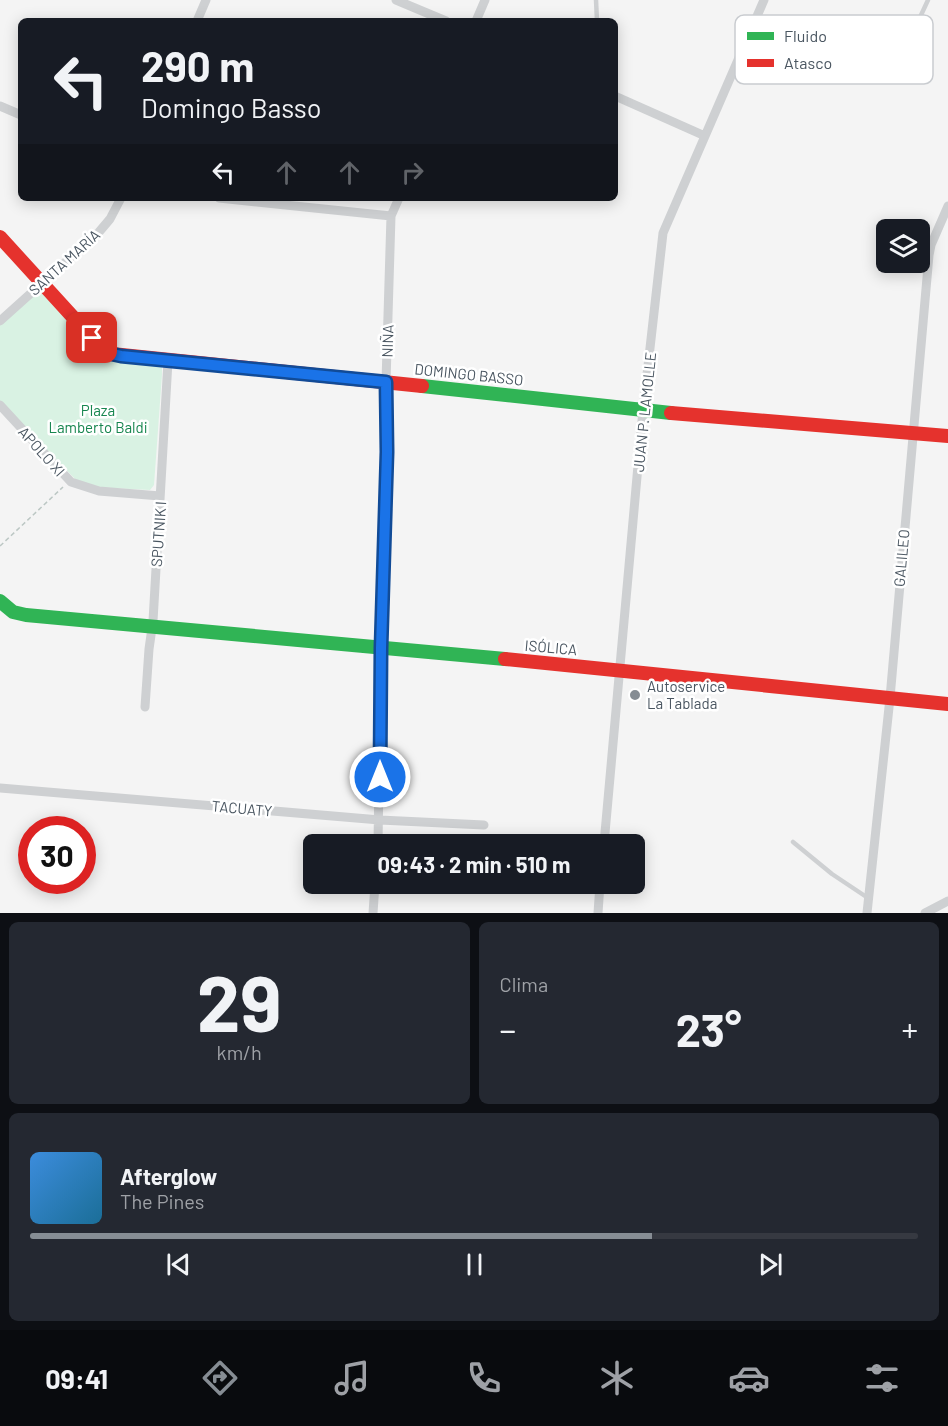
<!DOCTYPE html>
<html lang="es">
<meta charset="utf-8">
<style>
body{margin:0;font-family:Barlow,sans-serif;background:#242831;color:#f1f3f6;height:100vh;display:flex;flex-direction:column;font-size:22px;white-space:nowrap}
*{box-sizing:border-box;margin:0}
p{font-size:20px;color:#9ea1a6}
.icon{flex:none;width:33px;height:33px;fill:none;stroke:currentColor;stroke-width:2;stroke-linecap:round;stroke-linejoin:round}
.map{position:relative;height:913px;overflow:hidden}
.panel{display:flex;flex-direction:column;gap:9px;padding:9px;background:#0d0f14;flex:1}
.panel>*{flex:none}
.guide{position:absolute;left:18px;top:18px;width:600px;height:183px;border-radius:9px;box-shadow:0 3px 15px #0003;background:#171b24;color:#f1f3f6;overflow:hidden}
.fabs{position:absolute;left:876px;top:219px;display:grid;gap:12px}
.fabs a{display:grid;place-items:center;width:54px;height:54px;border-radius:9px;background:#171b24;box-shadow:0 3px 15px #0003;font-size:30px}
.speed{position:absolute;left:18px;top:816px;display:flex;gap:12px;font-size:30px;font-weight:700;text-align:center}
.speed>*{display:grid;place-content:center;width:78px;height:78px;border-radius:50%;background:#171b24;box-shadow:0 3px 15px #0003;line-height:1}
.speed .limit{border:9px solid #d22;background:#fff;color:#111}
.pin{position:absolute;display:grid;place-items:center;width:51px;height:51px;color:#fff;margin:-26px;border-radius:12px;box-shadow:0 3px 9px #0006}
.me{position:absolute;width:66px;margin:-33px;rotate:0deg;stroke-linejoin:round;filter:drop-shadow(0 0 4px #0008)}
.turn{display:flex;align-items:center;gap:21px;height:126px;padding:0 24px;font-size:27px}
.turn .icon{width:78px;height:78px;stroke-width:2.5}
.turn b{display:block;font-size:42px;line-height:51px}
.lanes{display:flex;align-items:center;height:57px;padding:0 24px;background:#0003;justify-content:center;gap:30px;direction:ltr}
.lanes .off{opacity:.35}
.big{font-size:45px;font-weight:700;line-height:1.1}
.panel .card{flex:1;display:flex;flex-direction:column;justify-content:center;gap:9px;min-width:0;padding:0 21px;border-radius:9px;background:#242831}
.panel .dial{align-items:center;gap:0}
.dial b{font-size:78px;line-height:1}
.song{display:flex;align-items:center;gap:18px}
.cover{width:72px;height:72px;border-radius:9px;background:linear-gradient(135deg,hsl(210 70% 55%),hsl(200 70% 35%))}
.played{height:6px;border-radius:3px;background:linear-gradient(90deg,#868d94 70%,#363941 70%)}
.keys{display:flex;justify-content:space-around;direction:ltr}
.heat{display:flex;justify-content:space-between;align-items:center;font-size:33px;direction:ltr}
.panel .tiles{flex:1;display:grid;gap:9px;grid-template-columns:1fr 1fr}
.card:last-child{grid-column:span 2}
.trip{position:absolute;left:303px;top:834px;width:342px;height:60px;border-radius:9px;background:#171b24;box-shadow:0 3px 15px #0003;font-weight:700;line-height:60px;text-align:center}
.dock{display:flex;height:96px;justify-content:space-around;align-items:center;background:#090b0e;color:#9ea1a6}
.dock .icon{width:42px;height:42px}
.dock .current{color:#868d94}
.dock b{font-size:27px;color:#f1f3f6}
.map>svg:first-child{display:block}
.green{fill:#d9f2e3}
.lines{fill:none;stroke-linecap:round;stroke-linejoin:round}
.path{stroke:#bcc7c4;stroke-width:1.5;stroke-dasharray:4.5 3;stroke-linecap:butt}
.lane{stroke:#ced0d2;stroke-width:4.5}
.street{stroke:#ced0d2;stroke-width:9}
.fast{stroke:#30b455;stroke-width:14}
.jam{stroke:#e5322d;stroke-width:14}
.route-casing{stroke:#114b97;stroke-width:15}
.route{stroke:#1a73e8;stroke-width:10}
.poi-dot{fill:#868d94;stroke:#fff;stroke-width:2}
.labels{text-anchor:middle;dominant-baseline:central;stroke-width:5;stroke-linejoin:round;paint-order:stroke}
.street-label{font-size:15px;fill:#4a5661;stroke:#fff}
.park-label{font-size:15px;fill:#17864f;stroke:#fff}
.poi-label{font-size:15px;fill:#4a5661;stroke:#fff;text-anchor:start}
.key{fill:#fff;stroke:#c9ccd0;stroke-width:1.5}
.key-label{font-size:16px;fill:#4a5661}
</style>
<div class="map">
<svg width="948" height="913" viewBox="0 0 948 913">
<rect width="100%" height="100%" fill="#f4f4f4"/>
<!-- green -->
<path class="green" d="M 38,291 L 42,291 L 86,339 L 162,366 L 162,375 L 154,485 L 150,490 L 93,487 L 77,481 L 0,402 L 0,324 Z"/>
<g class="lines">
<!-- path -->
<path class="path" d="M 0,546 L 63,487"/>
<!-- lane -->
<path class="lane" d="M 596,0 L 597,21
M 903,54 L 928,0
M 793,842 L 832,874 L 868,898"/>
<!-- street -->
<path class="street" d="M 396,0 L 446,21
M 197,21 L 206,0
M 476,21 L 485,0
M 615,96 L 705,136
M 0,106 L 21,115
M 219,198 L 391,216
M 0,321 L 99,232 L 110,219 L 121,198
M 0,405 L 71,482 L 99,491 L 160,496
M 145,707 L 149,649 L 153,621 L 168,361
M 0,788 L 380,820 L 484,825
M 378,844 L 381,648 L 387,452 L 386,382 L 391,216 L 399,198
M 604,844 L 643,410 L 663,233 L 764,0
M 373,913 L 375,884
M 598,913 L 600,884
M 867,913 L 890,698 L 929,255 L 931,245 L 948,206
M 925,913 L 948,901"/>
<!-- fast -->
<path class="fast" d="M 422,386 L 671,413
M 0,601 L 13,612 L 26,615 L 505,659"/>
<!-- jam -->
<path class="jam" d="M 0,237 L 92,338 L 112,354 L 422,386
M 671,413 L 948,436
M 505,659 L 948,704"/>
</g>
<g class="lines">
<defs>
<path id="route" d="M 92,338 L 112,354 L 121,356 L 386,382 L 387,452 L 381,648 L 380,777"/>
</defs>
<!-- route casing -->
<use href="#route" class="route-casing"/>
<!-- route -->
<use href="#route" class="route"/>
</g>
<!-- markers -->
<circle class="poi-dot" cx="635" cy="695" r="6"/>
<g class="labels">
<!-- street labels -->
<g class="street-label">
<text transform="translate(64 262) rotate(-42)">SANTA MARÍA</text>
<text transform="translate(387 341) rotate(-88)">NIÑA</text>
<text transform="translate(469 374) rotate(6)">DOMINGO BASSO</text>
<text transform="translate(644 412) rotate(-84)">JUAN P. LAMOLLE</text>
<text transform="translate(42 451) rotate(48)">APOLO XI</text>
<text transform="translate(158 534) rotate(-86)">SPUTNIK I</text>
<text transform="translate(901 558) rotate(-85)">GALILEO</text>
<text transform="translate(551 647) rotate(5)">ISÓLICA</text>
<text transform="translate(242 808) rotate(5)">TACUATY</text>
</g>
<!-- park labels -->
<g class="park-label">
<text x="98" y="410">Plaza<tspan x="98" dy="17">Lamberto Baldi</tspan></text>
</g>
<!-- poi labels -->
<g class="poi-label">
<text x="647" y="686">Autoservice<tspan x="647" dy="17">La Tablada</tspan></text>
</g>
</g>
<!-- legend -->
<rect x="735" y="15" width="198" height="69" rx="9" class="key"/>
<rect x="747" y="32" width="27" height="8" fill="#30b455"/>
<rect x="747" y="59" width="27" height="8" fill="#e5322d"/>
<g class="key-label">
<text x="784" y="42">Fluido</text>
<text x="784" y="69">Atasco</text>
</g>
</svg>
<div class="fabs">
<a><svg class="icon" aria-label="layers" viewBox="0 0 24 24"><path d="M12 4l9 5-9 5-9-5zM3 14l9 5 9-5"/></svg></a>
</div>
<div class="speed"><div class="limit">30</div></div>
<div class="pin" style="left:92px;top:338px;background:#d93025"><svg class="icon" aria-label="arrive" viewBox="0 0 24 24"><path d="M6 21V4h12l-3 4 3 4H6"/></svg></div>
<svg class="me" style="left:380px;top:777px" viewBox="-20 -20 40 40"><circle r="17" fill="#1a73e8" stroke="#fff" stroke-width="3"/><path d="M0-11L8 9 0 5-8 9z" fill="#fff"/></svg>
<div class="trip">09:43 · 2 min · 510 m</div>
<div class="guide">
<div class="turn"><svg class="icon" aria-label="left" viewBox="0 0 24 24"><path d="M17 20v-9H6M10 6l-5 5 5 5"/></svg><div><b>290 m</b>Domingo Basso</div></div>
<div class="lanes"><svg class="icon" aria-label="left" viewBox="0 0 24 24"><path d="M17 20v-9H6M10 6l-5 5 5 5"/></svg><svg class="icon off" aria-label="ahead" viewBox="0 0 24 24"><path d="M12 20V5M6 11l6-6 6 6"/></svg><svg class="icon off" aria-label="ahead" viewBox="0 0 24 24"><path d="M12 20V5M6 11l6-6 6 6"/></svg><svg class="icon off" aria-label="right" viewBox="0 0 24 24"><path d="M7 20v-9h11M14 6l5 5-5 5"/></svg></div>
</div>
</div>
<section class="panel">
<div class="tiles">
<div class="card dial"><b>29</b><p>km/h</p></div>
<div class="card"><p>Clima</p>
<div class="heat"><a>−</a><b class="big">23°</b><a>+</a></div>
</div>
<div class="card">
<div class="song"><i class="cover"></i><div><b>Afterglow</b><p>The Pines</p></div></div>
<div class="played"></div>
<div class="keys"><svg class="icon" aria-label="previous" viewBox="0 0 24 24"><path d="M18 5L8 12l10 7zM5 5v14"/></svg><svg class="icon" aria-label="pause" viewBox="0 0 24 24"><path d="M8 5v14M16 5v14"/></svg><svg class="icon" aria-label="next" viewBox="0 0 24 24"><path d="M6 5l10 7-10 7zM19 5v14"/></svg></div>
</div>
</div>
</section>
<nav class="dock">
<b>09:41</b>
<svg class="icon current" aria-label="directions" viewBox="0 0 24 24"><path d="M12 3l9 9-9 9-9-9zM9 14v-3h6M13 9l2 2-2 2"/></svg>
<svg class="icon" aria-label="music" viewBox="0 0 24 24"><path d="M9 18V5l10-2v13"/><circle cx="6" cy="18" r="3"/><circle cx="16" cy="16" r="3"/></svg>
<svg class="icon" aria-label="phone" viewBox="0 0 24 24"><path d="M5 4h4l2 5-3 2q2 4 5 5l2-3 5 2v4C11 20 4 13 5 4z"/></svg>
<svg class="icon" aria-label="climate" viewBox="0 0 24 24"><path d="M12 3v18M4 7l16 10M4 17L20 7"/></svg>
<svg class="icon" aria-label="car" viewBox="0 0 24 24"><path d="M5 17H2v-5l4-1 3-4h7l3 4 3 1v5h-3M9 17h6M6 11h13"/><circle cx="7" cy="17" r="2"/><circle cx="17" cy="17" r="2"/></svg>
<svg class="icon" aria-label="filters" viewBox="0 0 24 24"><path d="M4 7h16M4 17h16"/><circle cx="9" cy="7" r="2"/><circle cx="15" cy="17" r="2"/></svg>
</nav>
